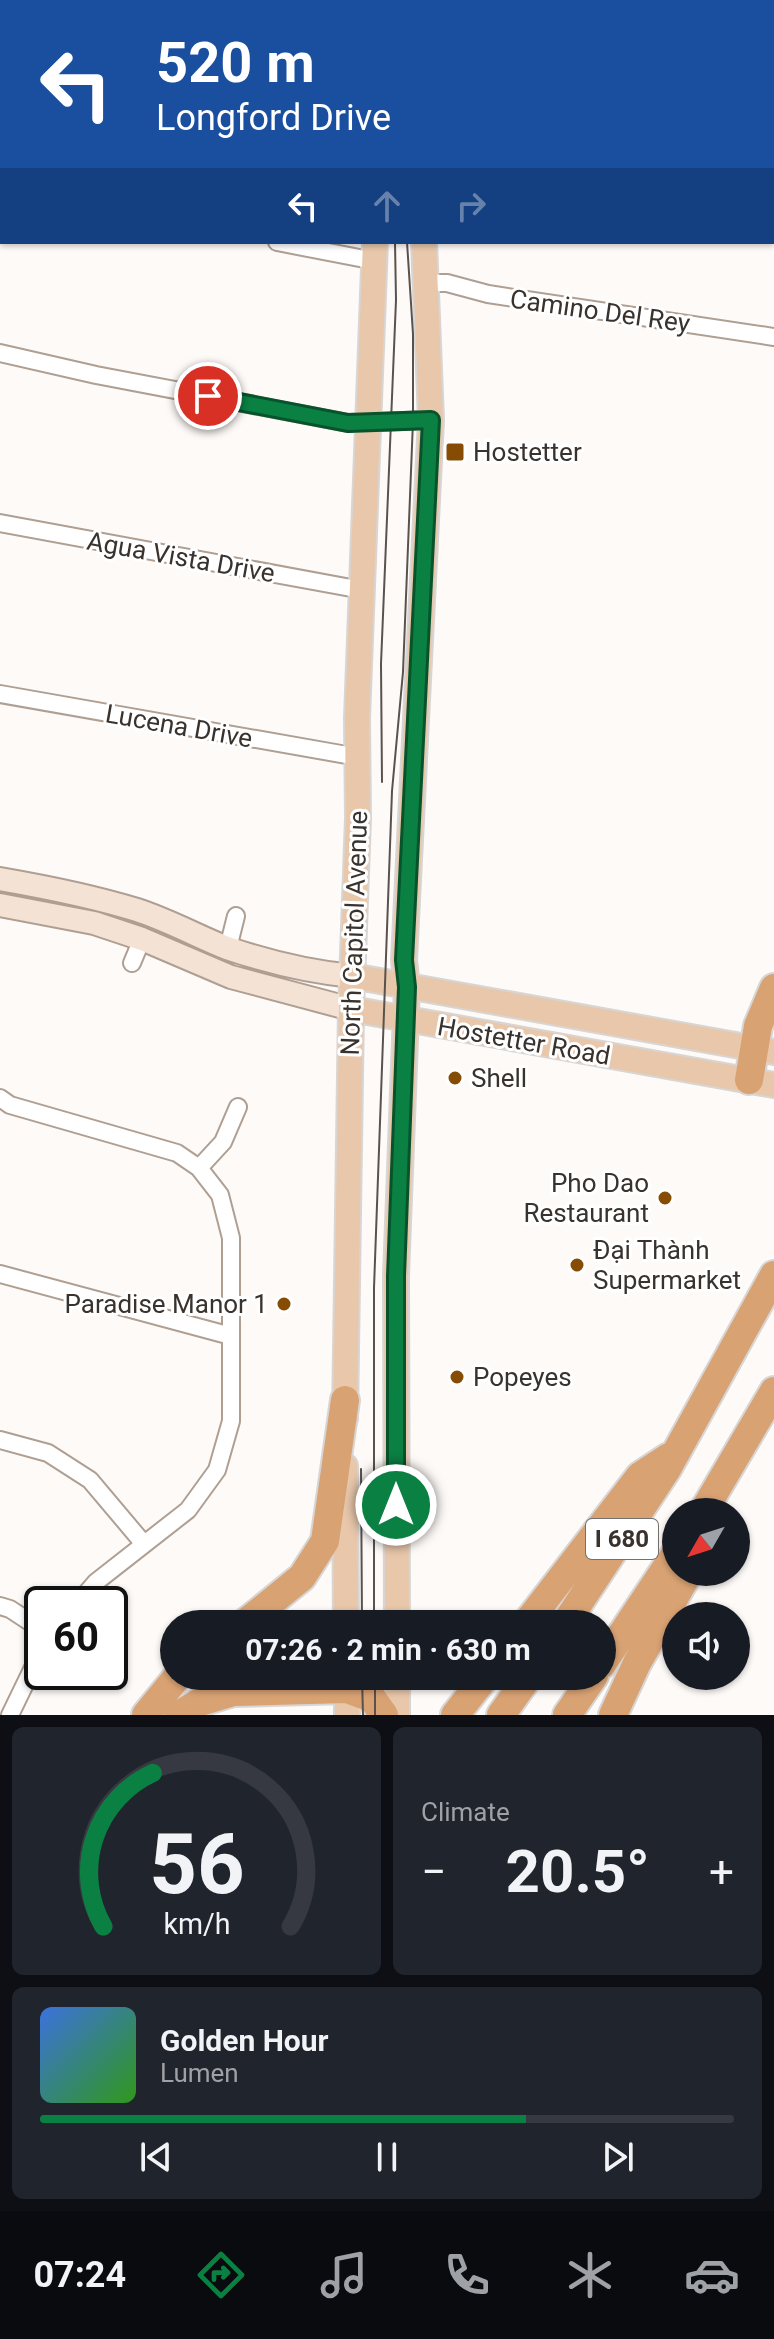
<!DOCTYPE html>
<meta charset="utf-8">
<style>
body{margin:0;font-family:Roboto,sans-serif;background:#20242c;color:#f1f3f6;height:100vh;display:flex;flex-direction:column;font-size:30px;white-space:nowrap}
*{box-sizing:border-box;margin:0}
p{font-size:26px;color:#9ea1a6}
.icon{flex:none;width:44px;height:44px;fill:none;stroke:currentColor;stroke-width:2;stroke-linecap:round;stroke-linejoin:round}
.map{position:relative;height:1715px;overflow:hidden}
.panel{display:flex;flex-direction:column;gap:12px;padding:12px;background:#0d0f14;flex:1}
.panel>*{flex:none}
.top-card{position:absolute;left:0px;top:0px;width:774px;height:244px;box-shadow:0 2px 6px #0004;background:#1a4fa0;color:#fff;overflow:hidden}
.needle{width:52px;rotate:231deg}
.fabs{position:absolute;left:662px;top:1498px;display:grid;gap:16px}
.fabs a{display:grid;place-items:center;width:88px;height:88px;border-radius:50%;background:#171b24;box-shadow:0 2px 6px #0004;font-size:40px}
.speed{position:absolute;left:24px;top:1586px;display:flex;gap:16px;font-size:40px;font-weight:700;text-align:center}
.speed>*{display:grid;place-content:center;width:104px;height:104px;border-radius:50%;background:#171b24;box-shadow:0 2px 6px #0004;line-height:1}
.speed .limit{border:4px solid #111;border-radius:12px;background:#fff;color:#111}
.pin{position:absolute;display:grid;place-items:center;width:68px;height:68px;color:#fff;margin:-34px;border:4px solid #fff;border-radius:50%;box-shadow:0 2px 8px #0007}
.me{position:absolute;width:88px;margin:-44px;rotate:0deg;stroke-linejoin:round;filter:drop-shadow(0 0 6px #0008)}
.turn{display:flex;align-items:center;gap:28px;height:168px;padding:0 24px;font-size:36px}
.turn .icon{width:104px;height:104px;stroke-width:2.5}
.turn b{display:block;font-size:56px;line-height:68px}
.lanes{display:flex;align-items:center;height:76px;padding:0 24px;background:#0003;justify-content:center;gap:40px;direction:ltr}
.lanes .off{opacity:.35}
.big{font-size:60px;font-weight:700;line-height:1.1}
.panel .tile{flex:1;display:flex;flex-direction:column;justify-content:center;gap:12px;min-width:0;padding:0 28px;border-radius:12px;background:#20242c}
.panel .dial{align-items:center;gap:0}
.dial svg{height:208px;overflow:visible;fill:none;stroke:#363941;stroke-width:7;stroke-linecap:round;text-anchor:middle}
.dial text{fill:#f1f3f6;stroke:none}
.song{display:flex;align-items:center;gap:24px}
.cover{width:96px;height:96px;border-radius:12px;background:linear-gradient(135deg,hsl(220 70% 55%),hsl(110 70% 35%))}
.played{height:8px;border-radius:4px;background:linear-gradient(90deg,#0b8043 70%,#363941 70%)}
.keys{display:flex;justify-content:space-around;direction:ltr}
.heat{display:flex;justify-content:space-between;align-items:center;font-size:44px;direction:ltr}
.panel .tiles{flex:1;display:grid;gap:12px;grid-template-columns:1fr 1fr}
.tile:last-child{grid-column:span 2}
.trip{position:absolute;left:160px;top:1610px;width:456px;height:80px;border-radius:40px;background:#171b24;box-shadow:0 2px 6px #0004;font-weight:700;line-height:80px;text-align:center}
.tab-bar{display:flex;height:128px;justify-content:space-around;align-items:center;background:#090b0e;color:#9ea1a6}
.tab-bar .icon{width:56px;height:56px}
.tab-bar .on{color:#0b8043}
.tab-bar b{font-size:36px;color:#f1f3f6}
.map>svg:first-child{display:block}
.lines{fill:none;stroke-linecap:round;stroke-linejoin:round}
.minor-casing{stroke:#af9f92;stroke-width:20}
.secondary-casing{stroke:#af9f92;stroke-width:26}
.primary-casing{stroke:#d7d6d5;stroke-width:28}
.motorway-casing{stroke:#d7d6d5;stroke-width:32}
.minor{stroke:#fff;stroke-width:16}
.secondary{stroke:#f4e3d5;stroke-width:22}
.primary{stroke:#e8c7ab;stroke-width:24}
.motorway{stroke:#d9a273;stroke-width:28}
.tram{stroke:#59524e;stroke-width:2}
.route-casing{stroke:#07532c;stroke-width:20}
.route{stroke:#0b8043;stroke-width:14}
.poi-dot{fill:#874c04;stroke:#fff;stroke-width:3}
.labels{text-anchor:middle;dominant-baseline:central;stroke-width:6;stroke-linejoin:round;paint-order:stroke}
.shield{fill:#fff;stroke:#74706c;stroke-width:2}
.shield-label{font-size:24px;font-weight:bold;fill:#39322d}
.street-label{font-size:26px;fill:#39322d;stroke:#fff}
.poi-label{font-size:26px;fill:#39322d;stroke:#fff;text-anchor:start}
</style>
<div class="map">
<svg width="774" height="1715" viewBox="0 0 774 1715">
<rect width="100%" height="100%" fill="#fefaf8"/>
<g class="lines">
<defs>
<path id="minor" d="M 173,0 L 185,2
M 772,165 L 774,165
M 0,176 L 2,177
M 277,242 L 375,261
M 427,283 L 447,283 L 488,294 L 774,337
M 0,353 L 96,375 L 348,423 L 431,420
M 0,523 L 362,590
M 0,694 L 358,757
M 228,948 L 236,916
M 132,963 L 142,939
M 0,1098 L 10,1105 L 177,1153 L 199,1168 L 220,1195 L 231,1238 L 231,1421 L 217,1470 L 188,1510 L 96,1582 L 77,1604
M 199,1168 L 223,1142 L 238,1107
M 0,1274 L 231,1336
M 0,1440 L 48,1453 L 90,1480 L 144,1544
M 0,1606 L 10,1609 L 42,1630
M 10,1715 L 42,1649"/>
<path id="secondary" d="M 0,879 C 46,887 92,896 137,910 C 168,920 197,936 227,948 C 268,962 310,972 352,976
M 0,905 L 94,923 L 142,939 L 231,977 L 351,1009"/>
<path id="primary" d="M 411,2 L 411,0
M 457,2 L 457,0
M 352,976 L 774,1052
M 351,1009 L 774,1085
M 345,1418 L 351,1009 L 358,818 L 357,718 L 375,242
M 345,1466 L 346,1624
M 397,1624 L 396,1276 L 407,987 L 404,960 L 431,420 L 424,242
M 347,1676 L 347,1715
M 397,1676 L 397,1715"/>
<path id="motorway" d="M 749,1080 L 758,1026 L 774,988
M 703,1512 L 774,1391
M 244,1624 L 302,1577 L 325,1541 L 345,1400
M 526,1624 L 640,1476 L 669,1457
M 565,1624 L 667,1469 L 774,1275
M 602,1664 L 676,1553
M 146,1715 L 178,1676
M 179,1715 L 200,1702 L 233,1692 L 347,1689 L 372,1698 L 384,1715
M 455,1715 L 486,1676
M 501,1715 L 529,1676
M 567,1715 L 594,1676
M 613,1715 L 637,1663 L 689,1572"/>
</defs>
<!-- minor casing -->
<use href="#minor" class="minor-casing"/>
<!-- secondary casing -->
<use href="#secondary" class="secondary-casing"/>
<!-- primary casing -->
<use href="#primary" class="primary-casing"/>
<!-- motorway casing -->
<use href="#motorway" class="motorway-casing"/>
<!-- minor -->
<use href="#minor" class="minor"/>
<!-- secondary -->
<use href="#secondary" class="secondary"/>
<!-- primary -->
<use href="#primary" class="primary"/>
<!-- motorway -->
<use href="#motorway" class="motorway"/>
<!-- tram -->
<path class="tram" d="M 438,2 L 438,0
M 382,782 L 381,664 L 396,300 L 395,242
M 361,1469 L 362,1624
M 374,1624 L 374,1288 L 392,791 L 403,672 L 413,421 L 413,334 L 407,242
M 362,1676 L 363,1715
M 375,1676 L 375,1715"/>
</g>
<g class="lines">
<defs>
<path id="route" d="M 208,396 L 348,423 L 431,420 L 404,960 L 407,987 L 396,1276 L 396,1505"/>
</defs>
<!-- route casing -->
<use href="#route" class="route-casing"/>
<!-- route -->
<use href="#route" class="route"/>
</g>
<!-- markers -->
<g class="poi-dot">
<rect x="445" y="442" width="20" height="20" rx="4"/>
<circle cx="455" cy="1078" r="8"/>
<circle cx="665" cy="1198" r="8"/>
<circle cx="577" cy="1265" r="8"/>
<circle cx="284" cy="1304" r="8"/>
<circle cx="457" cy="1377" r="8"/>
</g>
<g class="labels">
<!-- shield labels -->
<rect class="shield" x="586" y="1519" width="72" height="40" rx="6"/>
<g class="shield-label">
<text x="622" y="1539">I 680</text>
</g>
<!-- street labels -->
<g class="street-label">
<text transform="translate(600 311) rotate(8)">Camino Del Rey</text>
<text transform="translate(181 557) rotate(10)">Agua Vista Drive</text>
<text transform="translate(179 726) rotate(10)">Lucena Drive</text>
<text transform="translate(354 933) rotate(-88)">North Capitol Avenue</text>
<text transform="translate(524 1041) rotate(10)">Hostetter Road</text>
</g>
<!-- poi labels -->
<g class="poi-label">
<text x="473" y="452">Hostetter</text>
<text x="471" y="1078">Shell</text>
<text x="649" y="1183" text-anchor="end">Pho Dao<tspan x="649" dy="30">Restaurant</tspan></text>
<text x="593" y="1250">Đại Thành<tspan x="593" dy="30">Supermarket</tspan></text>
<text x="268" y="1304" text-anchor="end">Paradise Manor 1</text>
<text x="473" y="1377">Popeyes</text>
</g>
</g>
</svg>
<div class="fabs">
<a><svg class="needle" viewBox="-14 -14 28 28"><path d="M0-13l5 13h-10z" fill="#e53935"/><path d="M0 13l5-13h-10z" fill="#9ea1a6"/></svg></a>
<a><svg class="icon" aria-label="sound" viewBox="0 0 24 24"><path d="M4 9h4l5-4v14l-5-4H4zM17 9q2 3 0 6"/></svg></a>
</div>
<div class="speed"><div class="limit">60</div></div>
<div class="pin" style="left:208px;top:396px;background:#d93025"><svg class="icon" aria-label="arrive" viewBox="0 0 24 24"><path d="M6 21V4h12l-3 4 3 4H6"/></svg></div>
<svg class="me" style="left:396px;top:1505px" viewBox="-20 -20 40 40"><circle r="17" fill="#0b8043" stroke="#fff" stroke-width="3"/><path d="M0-11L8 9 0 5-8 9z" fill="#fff"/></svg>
<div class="trip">07:26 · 2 min · 630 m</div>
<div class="top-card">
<div class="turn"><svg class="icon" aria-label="left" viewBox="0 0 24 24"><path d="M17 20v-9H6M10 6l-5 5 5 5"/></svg><div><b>520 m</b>Longford Drive</div></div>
<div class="lanes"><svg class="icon" aria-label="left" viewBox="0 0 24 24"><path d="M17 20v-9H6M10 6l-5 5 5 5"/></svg><svg class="icon off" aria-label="ahead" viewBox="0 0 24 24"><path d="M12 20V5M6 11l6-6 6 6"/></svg><svg class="icon off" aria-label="right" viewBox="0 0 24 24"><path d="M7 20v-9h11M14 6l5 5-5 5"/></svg></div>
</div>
</div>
<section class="panel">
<div class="tiles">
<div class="tile dial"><svg viewBox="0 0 100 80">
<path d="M14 69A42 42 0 1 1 86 69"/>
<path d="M14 69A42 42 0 0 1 33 10" stroke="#0b8043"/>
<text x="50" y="56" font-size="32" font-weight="700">56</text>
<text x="50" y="72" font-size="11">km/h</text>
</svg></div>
<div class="tile"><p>Climate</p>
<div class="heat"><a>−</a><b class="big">20.5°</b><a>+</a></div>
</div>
<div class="tile">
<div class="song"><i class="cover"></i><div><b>Golden Hour</b><p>Lumen</p></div></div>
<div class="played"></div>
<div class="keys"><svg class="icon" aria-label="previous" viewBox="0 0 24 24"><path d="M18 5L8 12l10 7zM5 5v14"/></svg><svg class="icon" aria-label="pause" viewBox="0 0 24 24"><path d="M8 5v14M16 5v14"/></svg><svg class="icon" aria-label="next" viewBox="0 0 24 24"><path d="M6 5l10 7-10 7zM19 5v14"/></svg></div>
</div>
</div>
</section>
<nav class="tab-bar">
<b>07:24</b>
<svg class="icon on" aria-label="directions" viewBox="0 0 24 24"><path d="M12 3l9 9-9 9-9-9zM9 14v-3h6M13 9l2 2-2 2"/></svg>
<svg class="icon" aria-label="music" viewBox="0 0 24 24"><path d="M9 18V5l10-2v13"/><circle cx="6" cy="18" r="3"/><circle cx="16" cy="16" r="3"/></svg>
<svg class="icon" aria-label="phone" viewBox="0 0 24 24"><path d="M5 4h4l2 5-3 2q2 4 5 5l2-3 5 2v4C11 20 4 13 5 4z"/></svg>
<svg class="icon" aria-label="climate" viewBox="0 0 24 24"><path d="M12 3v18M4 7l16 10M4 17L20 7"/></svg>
<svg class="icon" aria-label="car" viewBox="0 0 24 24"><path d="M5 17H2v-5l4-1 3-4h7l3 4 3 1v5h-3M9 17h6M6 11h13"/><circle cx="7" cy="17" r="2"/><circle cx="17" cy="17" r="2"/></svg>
</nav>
